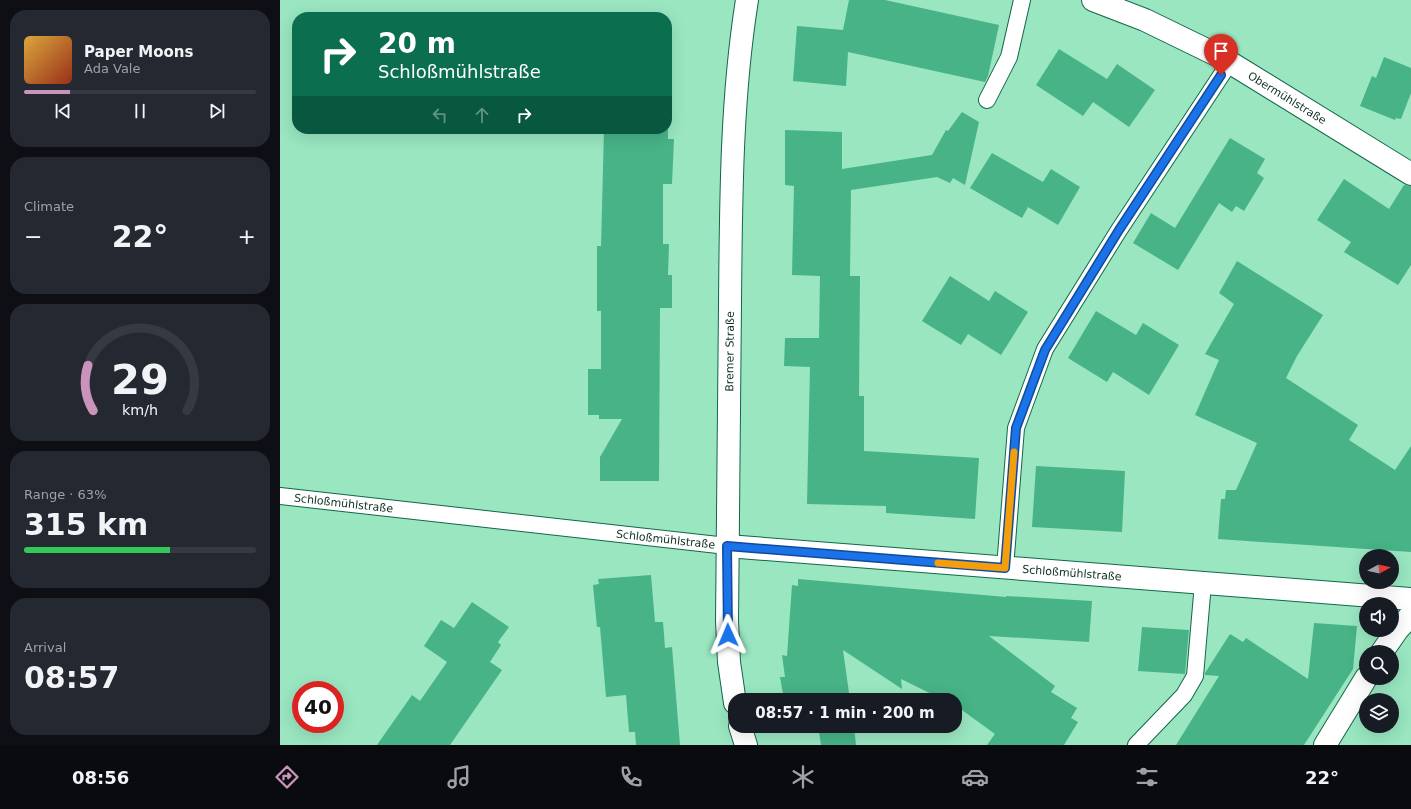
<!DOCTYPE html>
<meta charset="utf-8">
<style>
body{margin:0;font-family:"DejaVu Sans",sans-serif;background:#242831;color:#f1f3f6;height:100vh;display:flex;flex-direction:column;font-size:15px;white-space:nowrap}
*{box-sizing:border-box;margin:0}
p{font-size:13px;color:#9ea1a6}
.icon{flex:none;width:22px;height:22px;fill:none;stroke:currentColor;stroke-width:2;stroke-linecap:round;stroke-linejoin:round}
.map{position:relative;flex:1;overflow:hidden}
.panel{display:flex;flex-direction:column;gap:10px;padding:10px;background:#0d0f14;width:280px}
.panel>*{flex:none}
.guide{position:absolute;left:12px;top:12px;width:380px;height:122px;border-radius:16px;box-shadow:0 4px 16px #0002;background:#0b6e4f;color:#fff;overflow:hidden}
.needle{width:26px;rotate:82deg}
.tools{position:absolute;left:1079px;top:549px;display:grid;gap:8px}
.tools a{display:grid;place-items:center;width:40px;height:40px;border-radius:50%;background:#171b24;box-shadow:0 4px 16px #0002;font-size:20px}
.speed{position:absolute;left:12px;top:681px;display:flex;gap:8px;font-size:20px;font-weight:700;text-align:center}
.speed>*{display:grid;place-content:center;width:52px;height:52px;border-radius:50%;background:#171b24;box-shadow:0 4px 16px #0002;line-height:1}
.speed .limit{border:6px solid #d22;background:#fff;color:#111}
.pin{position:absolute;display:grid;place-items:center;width:34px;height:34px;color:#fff;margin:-41px -17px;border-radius:50% 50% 50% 0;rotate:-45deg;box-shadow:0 0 4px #0007}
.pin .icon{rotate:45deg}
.me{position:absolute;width:44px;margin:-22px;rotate:359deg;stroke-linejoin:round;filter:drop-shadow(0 0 3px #0008)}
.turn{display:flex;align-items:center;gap:14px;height:84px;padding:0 20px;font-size:18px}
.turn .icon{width:52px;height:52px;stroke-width:2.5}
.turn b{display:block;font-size:28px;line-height:34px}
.lanes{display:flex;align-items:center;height:38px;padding:0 20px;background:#0003;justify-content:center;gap:20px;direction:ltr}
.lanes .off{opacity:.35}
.big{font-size:30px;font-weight:700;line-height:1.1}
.panel .tile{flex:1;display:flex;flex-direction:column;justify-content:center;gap:6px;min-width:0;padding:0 14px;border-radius:16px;background:#242831}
.panel .dial{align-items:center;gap:0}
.dial svg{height:104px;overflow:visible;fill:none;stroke:#363941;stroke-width:7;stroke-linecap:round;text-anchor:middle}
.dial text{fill:#f1f3f6;stroke:none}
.song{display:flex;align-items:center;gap:12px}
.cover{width:48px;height:48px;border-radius:6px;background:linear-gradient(135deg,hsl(40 70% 55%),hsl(10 70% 35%))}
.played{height:4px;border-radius:2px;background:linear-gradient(90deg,#ca93bc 20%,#363941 20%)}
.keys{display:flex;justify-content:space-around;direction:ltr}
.heat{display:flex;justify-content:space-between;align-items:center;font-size:22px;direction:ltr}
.charge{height:6px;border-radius:3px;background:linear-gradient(90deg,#34c759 63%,#363941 0)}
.trip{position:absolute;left:448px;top:693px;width:234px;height:40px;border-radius:16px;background:#171b24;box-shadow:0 4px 16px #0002;font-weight:700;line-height:40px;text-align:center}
.tabs{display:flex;height:64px;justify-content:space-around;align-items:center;background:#090b0e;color:#9ea1a6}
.tabs .icon{width:28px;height:28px}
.tabs .selected{color:#ca93bc}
.tabs b{font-size:18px;color:#f1f3f6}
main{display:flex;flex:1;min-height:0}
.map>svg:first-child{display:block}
.building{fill:#47b387}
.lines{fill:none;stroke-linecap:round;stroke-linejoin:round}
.service-casing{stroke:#126749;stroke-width:18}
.minor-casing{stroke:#126749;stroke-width:24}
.tertiary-casing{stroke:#126749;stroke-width:24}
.service{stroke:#fff;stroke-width:16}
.minor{stroke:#fff;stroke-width:22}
.tertiary{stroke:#fff;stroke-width:22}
.route-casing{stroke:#114b97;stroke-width:10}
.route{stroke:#1a73e8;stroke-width:7}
.slow{stroke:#f59e0b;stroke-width:7}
.labels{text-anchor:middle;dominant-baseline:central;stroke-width:3;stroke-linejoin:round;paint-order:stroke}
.street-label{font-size:11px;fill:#0f2f22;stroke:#a5f3ce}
</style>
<main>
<section class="panel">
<div class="tile">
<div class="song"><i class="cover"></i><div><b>Paper Moons</b><p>Ada Vale</p></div></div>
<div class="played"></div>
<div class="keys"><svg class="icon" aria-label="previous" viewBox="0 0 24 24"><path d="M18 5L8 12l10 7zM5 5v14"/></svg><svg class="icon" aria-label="pause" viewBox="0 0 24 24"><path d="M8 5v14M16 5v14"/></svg><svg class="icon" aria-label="next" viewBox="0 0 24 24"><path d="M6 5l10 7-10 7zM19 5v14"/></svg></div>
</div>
<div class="tile"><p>Climate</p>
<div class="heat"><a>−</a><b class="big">22°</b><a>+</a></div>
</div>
<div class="tile dial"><svg viewBox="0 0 100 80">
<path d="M14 69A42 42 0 1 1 86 69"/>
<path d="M14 69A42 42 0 0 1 10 34" stroke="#ca93bc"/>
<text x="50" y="56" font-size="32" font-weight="700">29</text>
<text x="50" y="72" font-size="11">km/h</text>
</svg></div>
<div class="tile"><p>Range · 63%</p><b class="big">315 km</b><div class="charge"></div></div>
<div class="tile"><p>Arrival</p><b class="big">08:57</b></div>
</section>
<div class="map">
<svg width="1131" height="745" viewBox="0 0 1131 745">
<rect width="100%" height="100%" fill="#99e6c1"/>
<!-- building -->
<path class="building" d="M 569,0 L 605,0 L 719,25 L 708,76 L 705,82 L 568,52 L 566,86 L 513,81 L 517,26 L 563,30 Z
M 779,49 L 827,79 L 837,64 L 875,90 L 849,127 L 813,102 L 803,116 L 756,85 Z
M 1104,57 L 1131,68 L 1131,93 L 1121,119 L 1116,118 L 1115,120 L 1080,106 L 1092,76 L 1096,78 Z
M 682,112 L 699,122 L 685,185 L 673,178 L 670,183 L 657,177 L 571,190 L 570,276 L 580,276 L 579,396 L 584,396 L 584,451 L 699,458 L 695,519 L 606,513 L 606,506 L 527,504 L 530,367 L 504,366 L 505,338 L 539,338 L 540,276 L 512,275 L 514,186 L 505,185 L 505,130 L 562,132 L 562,169 L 652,155 L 666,130 L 668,131 Z
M 324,129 L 388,129 L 388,139 L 394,139 L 392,184 L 383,184 L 383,244 L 389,244 L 388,275 L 392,275 L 392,308 L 380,308 L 379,481 L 320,481 L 320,457 L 342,419 L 319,419 L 319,415 L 308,415 L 308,369 L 321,369 L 321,311 L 317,311 L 317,246 L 321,246 Z
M 950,138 L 985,159 L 977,173 L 984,178 L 964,211 L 956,206 L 952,212 L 939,203 L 898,270 L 853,243 L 871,213 L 895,228 Z
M 712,153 L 763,182 L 771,169 L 800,187 L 778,225 L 748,207 L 742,218 L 690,188 Z
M 1064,179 L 1109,209 L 1124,185 L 1131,186 L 1131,265 L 1118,285 L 1064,252 L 1071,242 L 1037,220 Z
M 957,261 L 1043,315 L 1017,356 L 1006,378 L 1078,425 L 1069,440 L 1115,470 L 1131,446 L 1131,552 L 938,539 L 941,499 L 945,499 L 946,490 L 956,490 L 977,443 L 915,415 L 939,360 L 925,354 L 954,304 L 939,293 Z
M 670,276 L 709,301 L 715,291 L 748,312 L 721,355 L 688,334 L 681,345 L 642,321 Z
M 816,311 L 856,335 L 863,323 L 899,345 L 869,395 L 833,372 L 827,382 L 788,358 Z
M 756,466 L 845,471 L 842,532 L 752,527 Z
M 371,575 L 375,622 L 383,622 L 385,648 L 392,647 L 400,745 L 356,745 L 355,732 L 349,732 L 346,695 L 326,697 L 320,627 L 317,627 L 313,585 L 319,584 L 318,579 Z
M 518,579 L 726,597 L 726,596 L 812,601 L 809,642 L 709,636 L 775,686 L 771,692 L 797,708 L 791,718 L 798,722 L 784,745 L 707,745 L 715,734 L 675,705 L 675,700 L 664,700 L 621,679 L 622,689 L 563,650 L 570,700 L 504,700 L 500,677 L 505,677 L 502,655 L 507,656 L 512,585 L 518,586 Z
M 192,602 L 229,627 L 218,642 L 221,645 L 210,662 L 222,670 L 170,745 L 97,745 L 132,695 L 140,701 L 167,662 L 144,646 L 161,620 L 174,628 Z
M 1034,623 L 1077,626 L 1073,669 L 1024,745 L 896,745 L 939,676 L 925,675 L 925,673 L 950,634 L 963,642 L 966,638 L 1028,679 Z
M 862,627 L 909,630 L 905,674 L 858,671 Z
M 538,726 L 574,726 L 576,745 L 541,745 Z"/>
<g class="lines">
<defs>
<g id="service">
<path d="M 707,100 L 729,57 L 742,0"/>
<path id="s1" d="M 0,496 L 447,546"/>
<path d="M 725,568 L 736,428 L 765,349 L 839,230 L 950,62"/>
<path d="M 856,745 L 904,695 L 915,676 L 923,583"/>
</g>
<g id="minor">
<path id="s2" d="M 813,0 L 865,20 L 941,57 L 1131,174"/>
<path id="s3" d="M 447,546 L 1131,599"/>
<path d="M 1102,652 L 1118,629 L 1131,615"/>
<path d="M 1045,745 L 1086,678"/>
</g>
<g id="tertiary">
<path id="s4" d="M 455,703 L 449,662 L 447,621 C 448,515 449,409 450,303 C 451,201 451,100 467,0"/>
<path d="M 460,726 L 466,745"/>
</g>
</defs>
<!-- service casing -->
<use href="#service" class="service-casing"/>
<!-- minor casing -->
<use href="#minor" class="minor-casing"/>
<!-- tertiary casing -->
<use href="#tertiary" class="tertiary-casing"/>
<!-- service -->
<use href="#service" class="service"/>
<!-- minor -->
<use href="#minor" class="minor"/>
<!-- tertiary -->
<use href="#tertiary" class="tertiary"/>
</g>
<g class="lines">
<defs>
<path id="route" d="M 448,635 L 447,546 L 725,568 L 736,428 L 765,350 L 839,230 L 941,75"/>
</defs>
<!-- route casing -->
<use href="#route" class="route-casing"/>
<!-- route -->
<use href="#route" class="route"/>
<!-- slow -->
<path class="slow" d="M 658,563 L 725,568 L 734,452"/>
</g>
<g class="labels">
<!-- street labels -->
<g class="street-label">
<text stroke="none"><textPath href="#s2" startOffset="218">Obermühlstraße</textPath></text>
<text stroke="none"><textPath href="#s4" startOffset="352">Bremer Straße</textPath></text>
<text stroke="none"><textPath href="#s1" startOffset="64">Schloßmühlstraße</textPath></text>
<text stroke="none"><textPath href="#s1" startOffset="388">Schloßmühlstraße</textPath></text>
<text stroke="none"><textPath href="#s3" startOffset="346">Schloßmühlstraße</textPath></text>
</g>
</g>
</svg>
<div class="tools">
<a><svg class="needle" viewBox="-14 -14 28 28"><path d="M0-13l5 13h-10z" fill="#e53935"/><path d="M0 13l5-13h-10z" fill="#9ea1a6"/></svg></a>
<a><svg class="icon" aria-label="sound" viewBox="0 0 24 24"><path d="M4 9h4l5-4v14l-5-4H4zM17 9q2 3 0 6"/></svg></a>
<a><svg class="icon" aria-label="search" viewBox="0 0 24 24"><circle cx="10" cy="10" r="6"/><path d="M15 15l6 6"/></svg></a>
<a><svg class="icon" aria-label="layers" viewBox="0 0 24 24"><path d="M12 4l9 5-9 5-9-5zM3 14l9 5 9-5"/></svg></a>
</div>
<div class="speed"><div class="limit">40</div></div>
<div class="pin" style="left:941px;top:75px;background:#d93025"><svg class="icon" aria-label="arrive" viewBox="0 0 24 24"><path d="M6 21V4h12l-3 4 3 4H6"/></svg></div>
<svg class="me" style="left:448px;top:635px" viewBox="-20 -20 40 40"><path d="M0-17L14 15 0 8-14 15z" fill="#1a73e8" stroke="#fff" stroke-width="4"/></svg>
<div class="trip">08:57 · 1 min · 200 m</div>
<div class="guide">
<div class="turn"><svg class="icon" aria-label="right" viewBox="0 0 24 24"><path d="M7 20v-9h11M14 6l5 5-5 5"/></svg><div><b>20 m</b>Schloßmühlstraße</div></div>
<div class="lanes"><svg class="icon off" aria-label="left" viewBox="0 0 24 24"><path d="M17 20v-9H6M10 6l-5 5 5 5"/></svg><svg class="icon off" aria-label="ahead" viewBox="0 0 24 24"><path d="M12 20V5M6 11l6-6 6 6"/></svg><svg class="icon" aria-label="right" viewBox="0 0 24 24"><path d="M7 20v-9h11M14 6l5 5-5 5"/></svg></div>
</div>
</div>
</main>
<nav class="tabs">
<b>08:56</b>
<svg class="icon selected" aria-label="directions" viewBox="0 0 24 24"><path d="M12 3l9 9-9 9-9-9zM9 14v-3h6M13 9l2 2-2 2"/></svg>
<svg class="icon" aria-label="music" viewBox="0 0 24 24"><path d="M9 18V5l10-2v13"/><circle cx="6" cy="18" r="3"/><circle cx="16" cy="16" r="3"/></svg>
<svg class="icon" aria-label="phone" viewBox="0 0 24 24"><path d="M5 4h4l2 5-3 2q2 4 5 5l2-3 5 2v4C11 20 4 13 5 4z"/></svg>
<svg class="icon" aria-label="climate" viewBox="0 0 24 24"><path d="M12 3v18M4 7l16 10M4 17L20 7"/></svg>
<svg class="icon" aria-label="car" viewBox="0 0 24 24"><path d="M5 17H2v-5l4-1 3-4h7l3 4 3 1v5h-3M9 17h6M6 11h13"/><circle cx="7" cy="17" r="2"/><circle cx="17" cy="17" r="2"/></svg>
<svg class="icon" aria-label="filters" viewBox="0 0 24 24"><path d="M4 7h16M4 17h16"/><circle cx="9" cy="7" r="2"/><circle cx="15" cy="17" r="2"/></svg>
<b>22°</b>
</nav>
